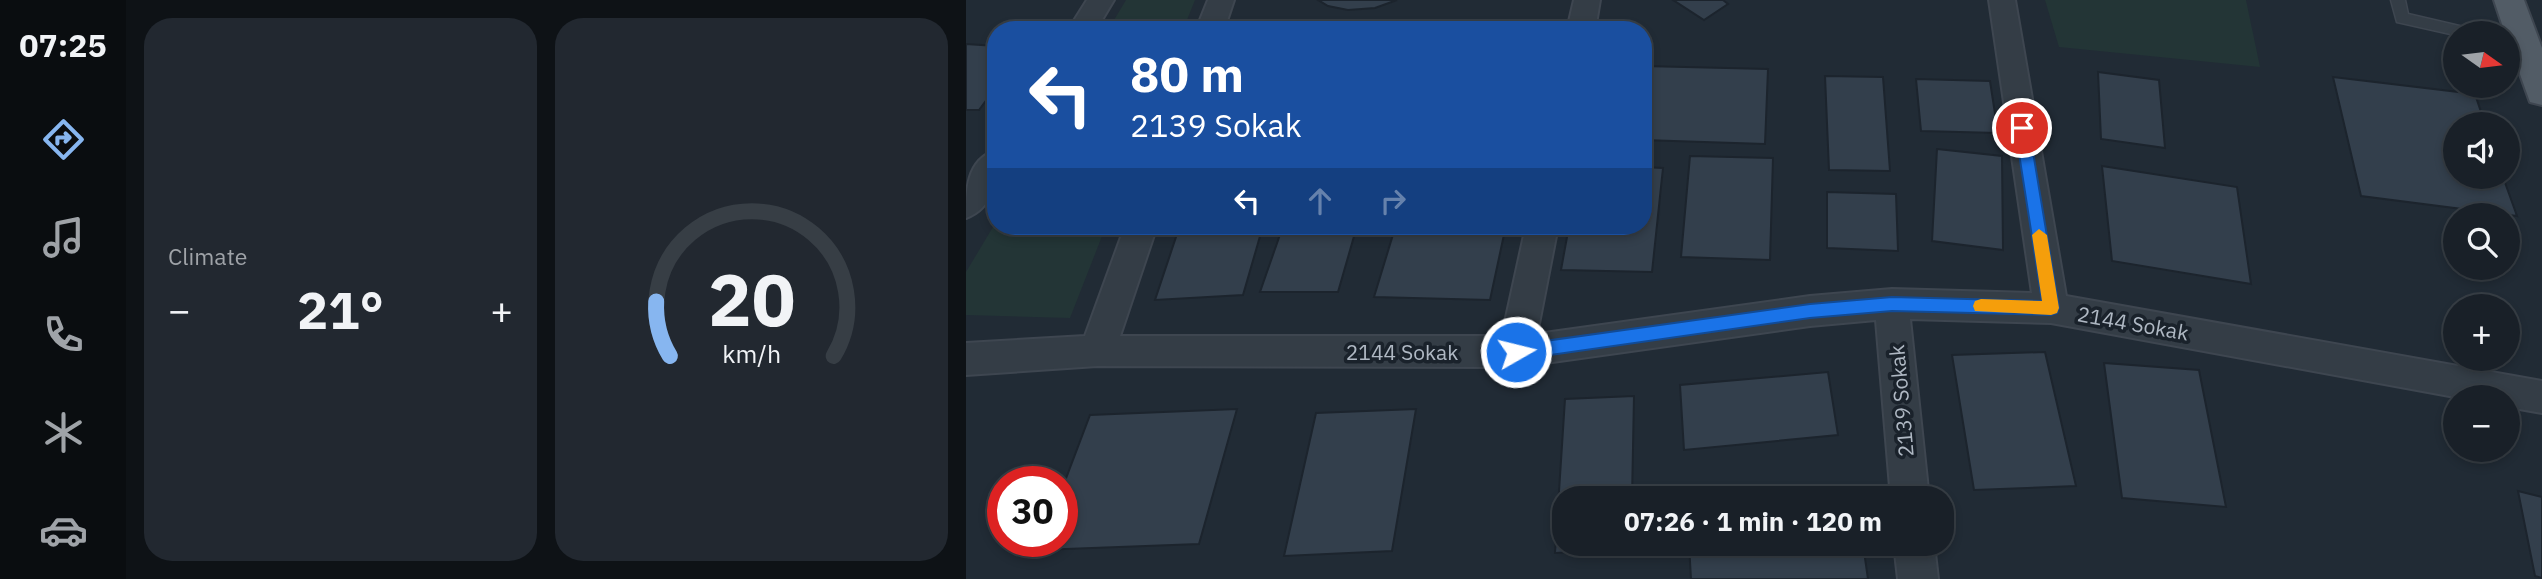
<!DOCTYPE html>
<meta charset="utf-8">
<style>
body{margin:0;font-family:"IBM Plex Sans",sans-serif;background:#222830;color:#f1f3f6;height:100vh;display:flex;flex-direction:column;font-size:26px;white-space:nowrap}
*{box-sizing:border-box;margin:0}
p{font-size:23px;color:#9fa3a8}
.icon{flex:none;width:38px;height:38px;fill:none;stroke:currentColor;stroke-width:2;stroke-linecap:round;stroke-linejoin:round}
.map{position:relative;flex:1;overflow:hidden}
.drawer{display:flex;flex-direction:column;gap:18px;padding:18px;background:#0e1216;width:840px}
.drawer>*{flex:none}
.banner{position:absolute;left:21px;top:21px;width:665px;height:214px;border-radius:28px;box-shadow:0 4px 10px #0003,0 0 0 2px #373e45;background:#1a4fa0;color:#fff;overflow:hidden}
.needle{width:46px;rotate:104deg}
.fabs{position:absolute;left:1477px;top:21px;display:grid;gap:14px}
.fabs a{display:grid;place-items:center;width:77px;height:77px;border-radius:50%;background:#192028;box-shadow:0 4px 10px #0003,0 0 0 2px #373e45;font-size:35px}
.speed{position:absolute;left:21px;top:466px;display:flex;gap:14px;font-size:35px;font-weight:700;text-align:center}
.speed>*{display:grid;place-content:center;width:91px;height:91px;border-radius:50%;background:#192028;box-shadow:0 4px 10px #0003,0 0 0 2px #373e45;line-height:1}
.speed .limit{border:10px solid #d22;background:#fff;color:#111}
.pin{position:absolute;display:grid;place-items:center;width:60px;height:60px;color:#fff;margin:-30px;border:4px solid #fff;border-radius:50%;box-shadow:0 2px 7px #0007}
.me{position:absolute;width:77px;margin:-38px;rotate:82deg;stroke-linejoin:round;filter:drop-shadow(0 0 5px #0008)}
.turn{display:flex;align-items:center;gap:24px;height:147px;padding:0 28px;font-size:32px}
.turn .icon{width:91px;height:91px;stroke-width:2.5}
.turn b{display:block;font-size:49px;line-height:60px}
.lanes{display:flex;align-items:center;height:66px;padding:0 28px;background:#0003;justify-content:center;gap:35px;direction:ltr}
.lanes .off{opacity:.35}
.big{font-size:52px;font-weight:700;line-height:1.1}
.drawer .tile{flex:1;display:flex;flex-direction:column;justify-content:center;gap:10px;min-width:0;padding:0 24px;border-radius:28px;background:#222830}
.drawer .dial{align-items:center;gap:0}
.dial svg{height:182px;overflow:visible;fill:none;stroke:#373e45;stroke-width:7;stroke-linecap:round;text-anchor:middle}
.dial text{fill:#f1f3f6;stroke:none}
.heat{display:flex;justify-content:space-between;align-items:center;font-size:38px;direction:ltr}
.drawer .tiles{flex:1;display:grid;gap:18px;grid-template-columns:repeat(2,1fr)}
.trip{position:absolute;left:586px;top:486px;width:402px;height:70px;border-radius:28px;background:#192028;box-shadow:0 4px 10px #0003,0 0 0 2px #373e45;font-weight:700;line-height:70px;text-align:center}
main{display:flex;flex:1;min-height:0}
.menu{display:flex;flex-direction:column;width:126px;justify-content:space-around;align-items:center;background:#0a0d10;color:#9fa3a8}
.menu .icon{width:49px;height:49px}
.menu .current{color:#87b6f0}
.menu b{font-size:32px;color:#f1f3f6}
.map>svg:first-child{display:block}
.green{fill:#233536}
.building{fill:#333f4c;stroke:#1c242d;stroke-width:2}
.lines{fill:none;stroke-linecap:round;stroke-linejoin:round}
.lane-casing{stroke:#3e4650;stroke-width:3}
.street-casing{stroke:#3e4650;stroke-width:4}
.primary-casing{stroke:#3e4650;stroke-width:4}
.lane{fill:#343d46;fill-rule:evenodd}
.street{fill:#343d46;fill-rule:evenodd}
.primary{fill:#525c66;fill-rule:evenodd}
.route{fill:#1a73e8;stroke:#114b97;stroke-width:2}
.slow{fill:#f59e0b}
.labels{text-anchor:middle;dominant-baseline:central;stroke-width:7;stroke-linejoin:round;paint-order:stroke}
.street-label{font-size:21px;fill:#afb8c3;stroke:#1a222b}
</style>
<main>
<nav class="menu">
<b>07:25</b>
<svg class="icon current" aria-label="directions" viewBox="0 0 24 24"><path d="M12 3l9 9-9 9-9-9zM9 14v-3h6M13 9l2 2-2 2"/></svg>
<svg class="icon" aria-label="music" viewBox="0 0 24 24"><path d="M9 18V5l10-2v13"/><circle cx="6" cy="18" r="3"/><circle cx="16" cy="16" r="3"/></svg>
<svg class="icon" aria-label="phone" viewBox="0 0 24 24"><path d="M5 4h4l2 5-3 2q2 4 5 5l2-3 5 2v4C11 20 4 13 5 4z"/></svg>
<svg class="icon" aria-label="climate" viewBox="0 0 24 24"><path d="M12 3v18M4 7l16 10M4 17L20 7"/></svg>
<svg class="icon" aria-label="car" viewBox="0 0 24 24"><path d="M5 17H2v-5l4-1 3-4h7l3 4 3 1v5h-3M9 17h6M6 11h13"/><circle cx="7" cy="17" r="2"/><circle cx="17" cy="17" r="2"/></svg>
</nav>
<section class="drawer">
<div class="tiles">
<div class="tile"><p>Climate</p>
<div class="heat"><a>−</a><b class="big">21°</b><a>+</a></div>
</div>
<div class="tile dial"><svg viewBox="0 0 100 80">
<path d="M14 69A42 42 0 1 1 86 69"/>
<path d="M14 69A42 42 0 0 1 8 45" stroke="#87b6f0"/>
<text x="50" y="56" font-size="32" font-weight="700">20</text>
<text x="50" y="72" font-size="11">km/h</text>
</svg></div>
</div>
</section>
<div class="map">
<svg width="1576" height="579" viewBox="0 0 1576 579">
<rect width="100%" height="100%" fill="#212b35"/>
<!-- green -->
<path class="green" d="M 160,0 L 229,0 L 217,30 L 142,30 Z
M 1079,0 L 1280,0 L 1294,67 L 1093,47 Z
M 30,222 L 30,226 L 140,226 L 104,318 L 0,315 L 0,272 Z"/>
<!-- building -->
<path class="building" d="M 352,0 L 431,0 L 409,8 L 382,10 L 362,6 Z
M 707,0 L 757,0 L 762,4 L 738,20 Z
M 0,44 L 30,46 L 30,87 L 13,110 L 0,110 Z
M 677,66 L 802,69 L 799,144 L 677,140 Z
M 1132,72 L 1193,80 L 1199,148 L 1135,139 Z
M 859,76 L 917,77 L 924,171 L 863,170 Z
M 1367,77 L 1509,94 L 1519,124 L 1489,124 L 1489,177 L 1537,177 L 1551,216 L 1395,196 Z
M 950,79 L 1024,81 L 1032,133 L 955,131 Z
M 971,149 L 1036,156 L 1037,250 L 966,241 Z
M 724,156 L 807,158 L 804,260 L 715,257 Z
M 1136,166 L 1271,187 L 1285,284 L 1146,261 Z
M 677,167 L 697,168 L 686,272 L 595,270 L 603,226 L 677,226 Z
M 861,192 L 930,194 L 932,251 L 861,248 Z
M 297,226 L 277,295 L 189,300 L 213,228 Z
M 317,226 L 391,226 L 372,292 L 294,292 Z
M 429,228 L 539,230 L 524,300 L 408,297 Z
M 1079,352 L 1110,486 L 1008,490 L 986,355 Z
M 1138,363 L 1233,370 L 1260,507 L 1156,498 Z
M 862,372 L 872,435 L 718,450 L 714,385 Z
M 668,396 L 666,499 L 598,499 L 598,544 L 665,544 L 665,549 L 589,553 L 599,399 Z
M 271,409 L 233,544 L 73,550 L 77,541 L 96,541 L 96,489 L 124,415 Z
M 450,409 L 426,551 L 318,556 L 350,413 Z
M 887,486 L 889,499 L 758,499 Z
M 1552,491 L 1576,497 L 1576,578 L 1569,576 Z
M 723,544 L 897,544 L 902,579 L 725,579 Z"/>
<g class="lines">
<defs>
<path id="lane" d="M 1425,0 L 1439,0 L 1442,14 L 1502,28 L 1509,33 L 1489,35 L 1431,22 Z"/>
<path id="street" d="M 121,0 L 148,0 L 130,30 L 102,30 Z
M 242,0 L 268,0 L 258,30 L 230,30 Z
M 608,0 L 634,0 L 629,30 L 601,30 Z
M 1023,0 L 1049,0 L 1100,296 L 1576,381 L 1576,413 L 1542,407 L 1542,397 L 1489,397 L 1085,323 L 944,319 L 963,499 L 925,499 L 910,320 L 844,326 L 550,367 L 131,366 L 0,375 L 0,343 L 119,336 L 159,226 L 191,226 L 154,336 L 536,336 L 560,226 L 592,226 L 571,334 L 844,296 L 926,289 L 1066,293 Z
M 30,150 C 30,177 30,207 0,218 C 0,191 0,160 30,150 Z
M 928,544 L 968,544 L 972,579 L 932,579 Z"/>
<path id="primary" d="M 1528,0 L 1558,0 L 1576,48 L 1576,105 L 1564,102 L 1542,41 L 1542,33 L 1539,33 Z"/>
</defs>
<!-- lane casing -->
<use href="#lane" class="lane-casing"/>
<!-- street casing -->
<use href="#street" class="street-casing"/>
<!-- primary casing -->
<use href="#primary" class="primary-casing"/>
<!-- lane -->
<use href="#lane" class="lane"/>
<!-- street -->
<use href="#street" class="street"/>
<!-- primary -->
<use href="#primary" class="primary"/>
</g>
<!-- route -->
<path class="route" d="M 1056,123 L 1063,128 L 1093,308 L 1091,313 L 1085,315 L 926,311 L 844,318 L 550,360 L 545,357 L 542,352 L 545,347 L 550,345 L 844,304 L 926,297 L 1076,301 L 1049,128 Z"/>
<!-- slow -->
<path class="slow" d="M 1073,229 L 1081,235 L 1093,308 L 1091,313 L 1085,315 L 1009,311 L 1007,306 L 1009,301 L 1015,299 L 1076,301 L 1066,235 Z"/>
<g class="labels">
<!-- street labels -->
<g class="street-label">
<text transform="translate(1167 323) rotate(10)">2144 Sokak</text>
<text x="436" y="352">2144 Sokak</text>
<text transform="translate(935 401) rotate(-95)">2139 Sokak</text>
</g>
</g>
</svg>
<div class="fabs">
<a><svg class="needle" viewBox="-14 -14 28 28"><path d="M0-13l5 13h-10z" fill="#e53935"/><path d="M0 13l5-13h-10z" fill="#9fa3a8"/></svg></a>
<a><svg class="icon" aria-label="sound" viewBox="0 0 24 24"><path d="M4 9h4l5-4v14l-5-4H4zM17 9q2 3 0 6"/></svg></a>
<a><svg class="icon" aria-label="search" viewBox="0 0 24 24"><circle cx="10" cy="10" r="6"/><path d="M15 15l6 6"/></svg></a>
<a>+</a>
<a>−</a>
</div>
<div class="speed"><div class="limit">30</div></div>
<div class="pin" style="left:1056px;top:128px;background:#d93025"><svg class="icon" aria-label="arrive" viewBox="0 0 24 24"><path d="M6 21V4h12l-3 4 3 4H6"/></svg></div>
<svg class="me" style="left:550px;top:352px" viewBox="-20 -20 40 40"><circle r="17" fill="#1a73e8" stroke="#fff" stroke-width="3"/><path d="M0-11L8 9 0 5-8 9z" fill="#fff"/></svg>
<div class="trip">07:26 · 1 min · 120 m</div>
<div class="banner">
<div class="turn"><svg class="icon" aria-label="left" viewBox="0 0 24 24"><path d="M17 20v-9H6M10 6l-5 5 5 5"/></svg><div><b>80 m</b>2139 Sokak</div></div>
<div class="lanes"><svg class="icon" aria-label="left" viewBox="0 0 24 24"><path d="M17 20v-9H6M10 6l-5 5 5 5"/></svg><svg class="icon off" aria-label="ahead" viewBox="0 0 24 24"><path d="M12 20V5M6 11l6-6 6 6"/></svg><svg class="icon off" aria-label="right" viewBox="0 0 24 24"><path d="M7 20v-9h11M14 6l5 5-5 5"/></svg></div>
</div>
</div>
</main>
